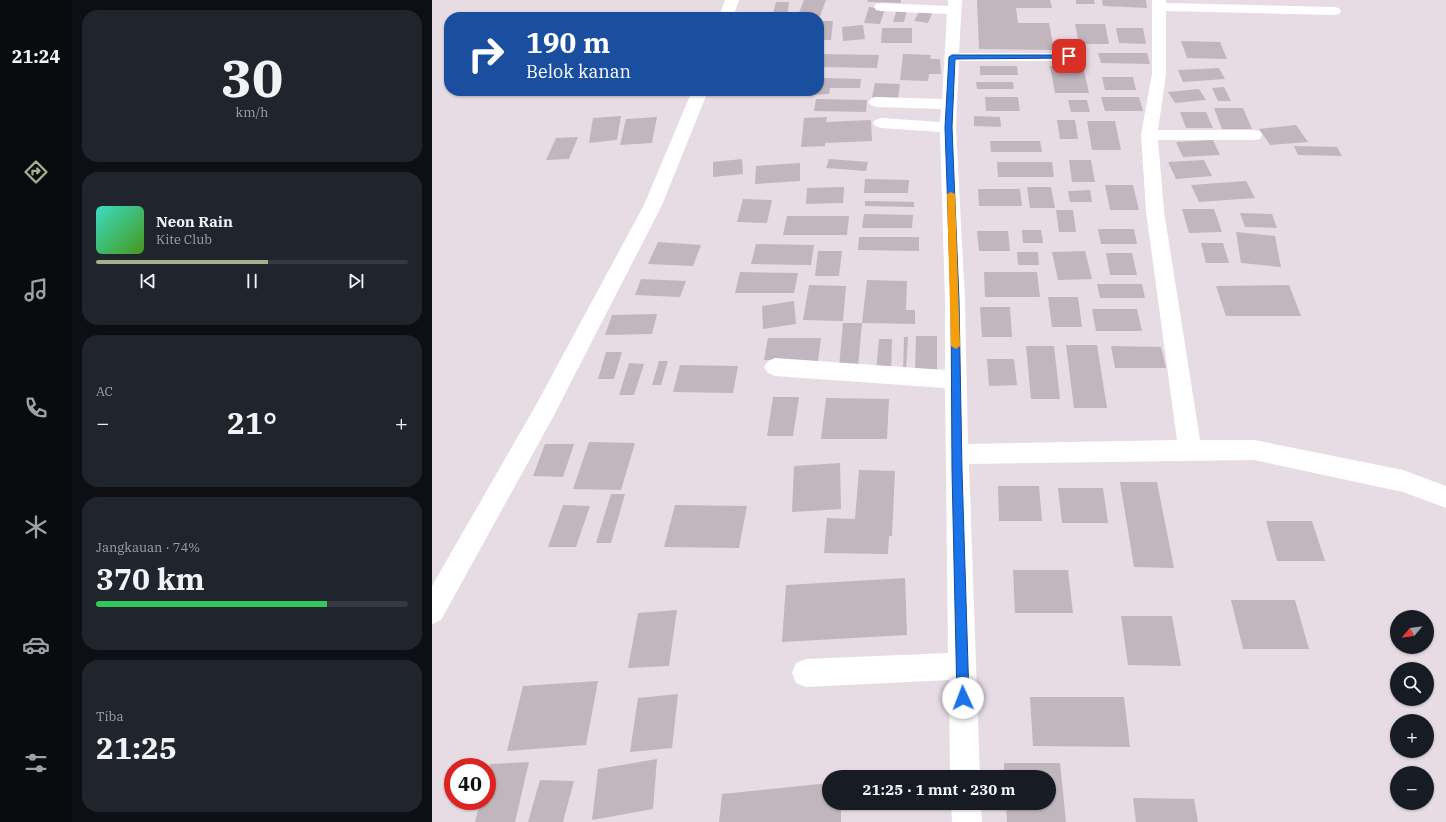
<!DOCTYPE html>
<html lang="id">
<meta charset="utf-8">
<style>
body{margin:0;font-family:"IBM Plex Serif",serif;background:#20242c;color:#f1f3f6;height:100vh;display:flex;flex-direction:column;font-size:15px;white-space:nowrap}
*{box-sizing:border-box;margin:0}
p{font-size:13px;color:#9ea1a6}
.icon{flex:none;width:22px;height:22px;fill:none;stroke:currentColor;stroke-width:2;stroke-linecap:round;stroke-linejoin:round}
.map{position:relative;flex:1;overflow:hidden}
.side{display:flex;flex-direction:column;gap:10px;padding:10px;background:#0d0f14;width:360px}
.side>*{flex:none}
.hud{position:absolute;left:12px;top:12px;width:380px;height:84px;border-radius:16px;box-shadow:0 1px 3px #0004;background:#1a4fa0;color:#fff;overflow:hidden}
.needle{width:26px;rotate:241deg}
.tools{position:absolute;left:958px;top:610px;display:grid;gap:8px}
.tools a{display:grid;place-items:center;width:44px;height:44px;border-radius:50%;background:#171b24;box-shadow:0 1px 3px #0004;font-size:20px}
.speed{position:absolute;left:12px;top:758px;display:flex;gap:8px;font-size:20px;font-weight:700;text-align:center}
.speed>*{display:grid;place-content:center;width:52px;height:52px;border-radius:50%;background:#171b24;box-shadow:0 1px 3px #0004;line-height:1}
.speed .limit{border:6px solid #d22;background:#fff;color:#111}
.pin{position:absolute;display:grid;place-items:center;width:34px;height:34px;color:#fff;margin:-17px;border-radius:8px;box-shadow:0 2px 6px #0006}
.me{position:absolute;width:44px;margin:-22px;rotate:358deg;stroke-linejoin:round;filter:drop-shadow(0 0 3px #0008)}
.turn{display:flex;align-items:center;gap:14px;height:84px;padding:0 16px;font-size:18px}
.turn .icon{width:52px;height:52px;stroke-width:2.5}
.turn b{display:block;font-size:28px;line-height:34px}
.big{font-size:30px;font-weight:700;line-height:1.1}
.side .card{flex:1;display:flex;flex-direction:column;justify-content:center;gap:6px;min-width:0;padding:0 14px;border-radius:16px;background:#20242c}
.side .dial{align-items:center;gap:0}
.dial b{font-size:52px;line-height:1}
.song{display:flex;align-items:center;gap:12px}
.cover{width:48px;height:48px;border-radius:6px;background:linear-gradient(135deg,hsl(170 70% 55%),hsl(100 70% 35%))}
.played{height:4px;border-radius:2px;background:linear-gradient(90deg,#a5b08c 55%,#363941 55%)}
.keys{display:flex;justify-content:space-around;direction:ltr}
.heat{display:flex;justify-content:space-between;align-items:center;font-size:22px;direction:ltr}
.charge{height:6px;border-radius:3px;background:linear-gradient(90deg,#34c759 74%,#363941 0)}
.trip{position:absolute;left:390px;top:770px;width:234px;height:40px;border-radius:20px;background:#171b24;box-shadow:0 1px 3px #0004;font-weight:700;line-height:40px;text-align:center}
main{display:flex;flex:1;min-height:0}
.tabs{display:flex;flex-direction:column;width:72px;justify-content:space-around;align-items:center;background:#090b0e;color:#9ea1a6}
.tabs .icon{width:28px;height:28px}
.tabs .active{color:#a5b08c}
.tabs b{font-size:18px;color:#f1f3f6}
.map>svg:first-child{display:block}
.building{fill:#c1b6be}
.lines{fill:none;stroke-linecap:round;stroke-linejoin:round}
.minor{fill:#fff;fill-rule:evenodd}
.route{fill:#1a73e8;stroke:#114b97}
.slow{fill:#f59e0b}
</style>
<main>
<nav class="tabs">
<b>21:24</b>
<svg class="icon active" aria-label="directions" viewBox="0 0 24 24"><path d="M12 3l9 9-9 9-9-9zM9 14v-3h6M13 9l2 2-2 2"/></svg>
<svg class="icon" aria-label="music" viewBox="0 0 24 24"><path d="M9 18V5l10-2v13"/><circle cx="6" cy="18" r="3"/><circle cx="16" cy="16" r="3"/></svg>
<svg class="icon" aria-label="phone" viewBox="0 0 24 24"><path d="M5 4h4l2 5-3 2q2 4 5 5l2-3 5 2v4C11 20 4 13 5 4z"/></svg>
<svg class="icon" aria-label="climate" viewBox="0 0 24 24"><path d="M12 3v18M4 7l16 10M4 17L20 7"/></svg>
<svg class="icon" aria-label="car" viewBox="0 0 24 24"><path d="M5 17H2v-5l4-1 3-4h7l3 4 3 1v5h-3M9 17h6M6 11h13"/><circle cx="7" cy="17" r="2"/><circle cx="17" cy="17" r="2"/></svg>
<svg class="icon" aria-label="filters" viewBox="0 0 24 24"><path d="M4 7h16M4 17h16"/><circle cx="9" cy="7" r="2"/><circle cx="15" cy="17" r="2"/></svg>
</nav>
<section class="side">
<div class="card dial"><b>30</b><p>km/h</p></div>
<div class="card">
<div class="song"><i class="cover"></i><div><b>Neon Rain</b><p>Kite Club</p></div></div>
<div class="played"></div>
<div class="keys"><svg class="icon" aria-label="previous" viewBox="0 0 24 24"><path d="M18 5L8 12l10 7zM5 5v14"/></svg><svg class="icon" aria-label="pause" viewBox="0 0 24 24"><path d="M8 5v14M16 5v14"/></svg><svg class="icon" aria-label="next" viewBox="0 0 24 24"><path d="M6 5l10 7-10 7zM19 5v14"/></svg></div>
</div>
<div class="card"><p>AC</p>
<div class="heat"><a>−</a><b class="big">21°</b><a>+</a></div>
</div>
<div class="card"><p>Jangkauan · 74%</p><b class="big">370 km</b><div class="charge"></div></div>
<div class="card"><p>Tiba</p><b class="big">21:25</b></div>
</section>
<div class="map">
<svg width="1014" height="822" viewBox="0 0 1014 822">
<rect width="100%" height="100%" fill="#e7dce4"/>
<!-- building -->
<path class="building" d="M 372,0 L 394,0 L 388,16 L 366,15 Z
M 436,0 L 469,0 L 469,3 L 435,2 Z
M 545,0 L 618,0 L 620,8 L 584,8 L 586,23 L 617,23 L 622,50 L 547,49 Z
M 644,0 L 662,0 L 663,4 L 644,4 Z
M 670,0 L 714,0 L 715,8 L 671,6 Z
M 344,2 L 357,2 L 355,17 L 340,17 Z
M 437,7 L 453,9 L 448,24 L 432,23 Z
M 465,9 L 475,9 L 472,22 L 461,22 Z
M 488,10 L 501,11 L 496,23 L 482,21 Z
M 256,14 L 255,17 L 226,17 L 226,16 Z
M 387,21 L 401,21 L 399,40 L 387,40 Z
M 643,24 L 673,24 L 677,44 L 647,44 Z
M 431,25 L 433,39 L 411,41 L 410,27 Z
M 450,28 L 480,28 L 480,43 L 449,43 Z
M 684,28 L 711,28 L 714,44 L 687,43 Z
M 749,41 L 788,42 L 795,59 L 755,58 Z
M 666,53 L 715,53 L 718,64 L 669,63 Z
M 387,54 L 447,55 L 445,68 L 387,67 Z
M 471,54 L 499,55 L 498,59 L 508,59 L 509,74 L 497,74 L 496,81 L 468,80 Z
M 548,66 L 585,66 L 586,75 L 548,75 Z
M 618,66 L 651,66 L 657,93 L 623,93 Z
M 787,68 L 793,79 L 751,82 L 746,70 Z
M 670,77 L 701,77 L 704,90 L 673,90 Z
M 392,78 L 429,79 L 428,88 L 398,88 L 397,94 L 380,95 L 381,91 L 387,91 L 387,81 L 392,81 Z
M 544,82 L 581,82 L 582,89 L 545,89 Z
M 443,83 L 468,84 L 466,98 L 440,97 Z
M 792,87 L 799,101 L 786,101 L 780,88 Z
M 767,89 L 774,100 L 743,103 L 736,92 Z
M 553,97 L 586,97 L 588,111 L 554,111 Z
M 669,97 L 707,97 L 711,111 L 673,111 Z
M 384,99 L 435,100 L 434,112 L 382,111 Z
M 636,100 L 655,100 L 658,112 L 639,112 Z
M 782,108 L 811,108 L 820,129 L 790,129 Z
M 748,112 L 774,112 L 781,128 L 754,128 Z
M 189,116 L 185,140 L 157,143 L 161,118 Z
M 542,116 L 568,117 L 569,127 L 542,126 Z
M 225,117 L 220,143 L 188,145 L 194,119 Z
M 395,117 L 394,122 L 439,120 L 440,141 L 393,143 L 393,146 L 369,147 L 372,118 Z
M 625,120 L 643,120 L 646,139 L 628,139 Z
M 655,121 L 683,121 L 689,150 L 660,150 Z
M 864,125 L 876,142 L 838,145 L 827,129 Z
M 146,137 L 137,159 L 114,160 L 124,138 Z
M 781,140 L 788,155 L 751,157 L 744,142 Z
M 558,141 L 608,141 L 610,152 L 559,152 Z
M 862,146 L 905,147 L 910,156 L 866,155 Z
M 310,159 L 311,174 L 281,177 L 281,162 Z
M 397,159 L 436,162 L 434,171 L 394,168 Z
M 637,160 L 659,160 L 663,182 L 640,182 Z
M 772,160 L 780,176 L 744,179 L 736,162 Z
M 565,162 L 620,162 L 622,177 L 566,177 Z
M 368,163 L 368,181 L 323,184 L 324,166 Z
M 433,179 L 477,180 L 476,193 L 432,193 Z
M 814,181 L 823,198 L 767,202 L 759,185 Z
M 673,185 L 701,185 L 707,210 L 678,210 Z
M 412,187 L 411,203 L 374,204 L 375,188 Z
M 595,187 L 619,187 L 623,208 L 598,208 Z
M 546,189 L 588,189 L 590,206 L 547,206 Z
M 658,190 L 660,202 L 638,202 L 636,191 Z
M 311,199 L 340,200 L 335,223 L 305,222 Z
M 433,201 L 482,202 L 482,207 L 433,206 Z
M 750,209 L 782,209 L 790,232 L 757,233 Z
M 624,210 L 641,210 L 644,232 L 627,232 Z
M 808,213 L 840,214 L 845,228 L 813,227 Z
M 432,214 L 481,215 L 480,228 L 430,228 Z
M 355,216 L 417,216 L 415,235 L 351,235 Z
M 666,229 L 702,229 L 705,244 L 669,244 Z
M 590,230 L 609,230 L 611,243 L 591,243 Z
M 545,231 L 576,231 L 578,251 L 547,251 Z
M 804,232 L 843,236 L 849,267 L 809,263 Z
M 427,237 L 487,237 L 487,251 L 426,250 Z
M 226,242 L 269,245 L 261,266 L 216,264 Z
M 769,243 L 791,243 L 797,263 L 774,263 Z
M 324,244 L 382,245 L 379,265 L 319,264 Z
M 386,251 L 410,251 L 407,276 L 383,276 Z
M 653,251 L 660,279 L 626,280 L 620,252 Z
M 585,252 L 606,252 L 607,265 L 586,265 Z
M 674,253 L 700,253 L 705,275 L 678,275 Z
M 308,272 L 366,273 L 362,293 L 303,293 Z
M 552,272 L 605,272 L 608,297 L 553,297 Z
M 209,279 L 254,281 L 248,297 L 203,295 Z
M 435,280 L 475,281 L 474,310 L 483,310 L 483,324 L 430,323 Z
M 665,284 L 710,284 L 713,298 L 668,298 Z
M 377,285 L 414,286 L 411,321 L 371,320 Z
M 857,285 L 869,316 L 794,316 L 784,286 Z
M 616,297 L 646,297 L 650,327 L 620,327 Z
M 362,301 L 364,324 L 331,329 L 330,306 Z
M 548,307 L 578,307 L 580,337 L 550,337 Z
M 660,309 L 705,309 L 710,331 L 664,331 Z
M 225,314 L 220,334 L 173,335 L 180,315 Z
M 411,323 L 430,323 L 426,367 L 407,367 Z
M 484,336 L 505,336 L 505,372 L 483,372 Z
M 472,337 L 476,337 L 474,371 L 471,372 Z
M 336,338 L 389,338 L 386,361 L 332,360 Z
M 447,339 L 460,339 L 459,371 L 444,371 Z
M 634,345 L 665,345 L 675,408 L 642,408 Z
M 594,346 L 622,346 L 628,399 L 599,399 Z
M 679,346 L 729,347 L 734,368 L 683,368 Z
M 174,352 L 190,352 L 182,379 L 166,379 Z
M 555,359 L 582,359 L 585,385 L 557,386 Z
M 227,361 L 236,361 L 229,385 L 220,385 Z
M 197,363 L 212,364 L 202,395 L 187,395 Z
M 248,365 L 306,366 L 301,393 L 241,392 Z
M 341,397 L 367,397 L 361,436 L 335,436 Z
M 394,398 L 457,399 L 455,439 L 389,439 Z
M 157,442 L 203,443 L 189,490 L 141,489 Z
M 113,444 L 142,444 L 131,477 L 101,476 Z
M 408,463 L 409,509 L 360,512 L 362,466 Z
M 427,470 L 463,471 L 460,536 L 457,536 L 456,554 L 392,553 L 395,518 L 423,519 Z
M 688,482 L 725,482 L 742,568 L 702,567 Z
M 566,486 L 607,486 L 610,521 L 567,521 Z
M 626,488 L 671,488 L 676,523 L 630,523 Z
M 179,494 L 193,494 L 179,543 L 164,543 Z
M 131,505 L 158,506 L 144,547 L 116,547 Z
M 243,505 L 315,506 L 307,548 L 232,547 Z
M 834,521 L 880,521 L 893,561 L 845,561 Z
M 581,570 L 636,570 L 641,613 L 583,613 Z
M 473,578 L 475,635 L 350,642 L 354,585 Z
M 799,600 L 863,600 L 877,649 L 811,649 Z
M 245,610 L 237,666 L 196,668 L 206,613 Z
M 689,616 L 740,616 L 749,666 L 696,665 Z
M 166,681 L 154,745 L 75,751 L 91,686 Z
M 246,694 L 240,748 L 198,752 L 206,698 Z
M 598,697 L 692,697 L 698,747 L 601,746 Z
M 225,759 L 221,809 L 160,820 L 166,769 Z
M 97,762 L 83,822 L 43,822 L 48,801 L 55,801 L 55,776 L 58,764 Z
M 572,763 L 628,763 L 634,822 L 575,822 L 574,803 L 617,803 L 617,777 L 572,777 Z
M 108,780 L 142,781 L 131,822 L 96,822 Z
M 397,783 L 397,803 L 409,803 L 409,822 L 287,822 L 290,794 Z
M 701,798 L 762,799 L 766,822 L 704,822 Z"/>
<g class="lines">
<!-- minor -->
<path class="minor" d="M 293,0 L 307,0 L 301,17 L 287,17 Z
M 516,0 L 530,0 L 527,53 L 637,53 L 642,54 L 644,57 L 642,60 L 637,61 L 527,61 L 524,127 L 533,301 L 536,444 L 745,440 L 714,211 L 709,135 L 720,74 L 720,0 L 734,0 L 734,3 L 902,7 L 907,8 L 909,11 L 907,14 L 902,15 L 734,11 L 734,74 L 726,130 L 822,130 L 828,131 L 830,135 L 828,139 L 822,140 L 726,140 L 732,211 L 768,440 L 822,440 L 971,470 L 1014,486 L 1014,508 L 971,492 L 822,460 L 537,464 L 548,777 L 518,777 L 517,680 L 374,687 L 364,683 L 360,673 L 364,663 L 374,659 L 516,653 L 513,388 L 343,376 L 336,373 L 332,367 L 336,361 L 343,358 L 513,370 L 513,301 L 508,132 L 449,128 L 443,126 L 441,123 L 443,120 L 449,118 L 508,122 L 509,109 L 444,107 L 439,105 L 436,102 L 439,99 L 444,97 L 510,99 L 515,14 L 449,11 L 444,10 L 442,7 L 444,4 L 449,3 L 516,6 Z
M 260,91 L 276,91 L 230,205 L 120,419 L 9,620 L 0,624 L 0,586 L 104,405 L 212,205 Z
M 519,803 L 549,803 L 550,822 L 520,822 Z"/>
</g>
<!-- route -->
<path class="route" d="M 637,55 L 640,56 L 639,58 L 523,59 L 520,127 L 527,301 L 530,470 L 537,698 L 535,702 L 531,704 L 527,702 L 525,698 L 520,470 L 519,301 L 513,127 L 517,57 L 520,55 Z"/>
<!-- slow -->
<path class="slow" d="M 519,192 L 523,194 L 528,346 L 524,349 L 519,346 L 515,194 Z"/>
</svg>
<div class="tools">
<a><svg class="needle" viewBox="-14 -14 28 28"><path d="M0-13l5 13h-10z" fill="#e53935"/><path d="M0 13l5-13h-10z" fill="#9ea1a6"/></svg></a>
<a><svg class="icon" aria-label="search" viewBox="0 0 24 24"><circle cx="10" cy="10" r="6"/><path d="M15 15l6 6"/></svg></a>
<a>+</a>
<a>−</a>
</div>
<div class="speed"><div class="limit">40</div></div>
<div class="pin" style="left:637px;top:56px;background:#d93025"><svg class="icon" aria-label="arrive" viewBox="0 0 24 24"><path d="M6 21V4h12l-3 4 3 4H6"/></svg></div>
<svg class="me" style="left:531px;top:698px" viewBox="-20 -20 40 40"><circle r="19" fill="#fff"/><path d="M0-13L10 11 0 6-10 11z" fill="#1a73e8"/></svg>
<div class="trip">21:25 · 1 mnt · 230 m</div>
<div class="hud">
<div class="turn"><svg class="icon" aria-label="right" viewBox="0 0 24 24"><path d="M7 20v-9h11M14 6l5 5-5 5"/></svg><div><b>190 m</b>Belok kanan</div></div>
</div>
</div>
</main>
